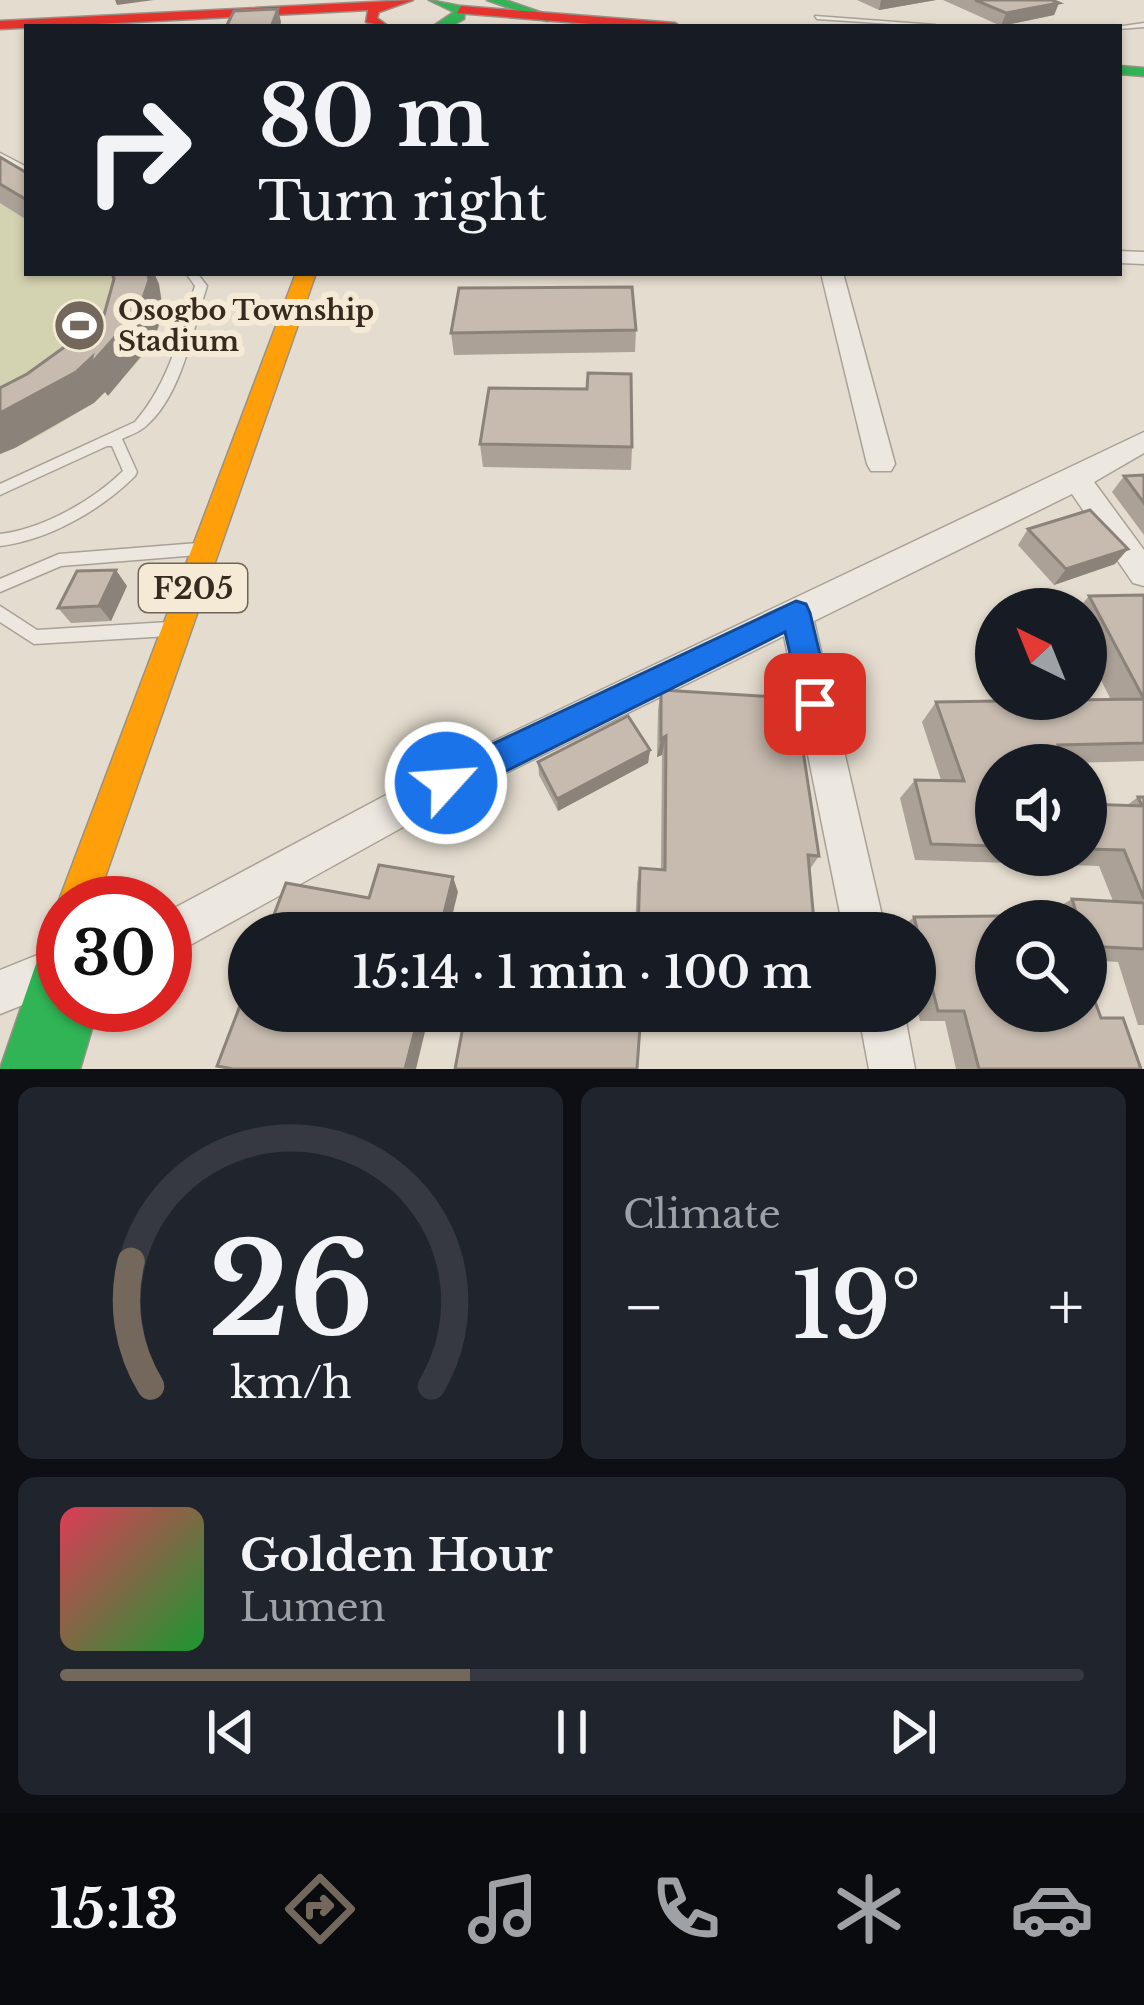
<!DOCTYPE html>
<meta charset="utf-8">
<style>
body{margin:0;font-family:"Libre Baskerville",serif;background:#20242c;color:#f1f3f6;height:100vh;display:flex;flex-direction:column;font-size:45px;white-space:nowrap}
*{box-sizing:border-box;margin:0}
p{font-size:39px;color:#9ea1a6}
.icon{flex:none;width:66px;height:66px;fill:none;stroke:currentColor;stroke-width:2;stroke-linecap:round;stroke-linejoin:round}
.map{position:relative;height:1069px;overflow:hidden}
.drawer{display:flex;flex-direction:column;gap:18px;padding:18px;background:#0d0f14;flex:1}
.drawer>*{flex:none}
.top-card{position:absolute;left:24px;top:24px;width:1098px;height:252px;border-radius:0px;box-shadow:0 3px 9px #0004;background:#171b24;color:#f1f3f6;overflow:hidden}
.needle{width:78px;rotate:317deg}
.fabs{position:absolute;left:975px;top:588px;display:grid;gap:24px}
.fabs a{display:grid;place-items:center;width:132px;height:132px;border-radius:50%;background:#171b24;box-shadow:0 3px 9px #0004;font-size:60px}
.speed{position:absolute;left:36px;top:876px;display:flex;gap:24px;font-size:60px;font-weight:700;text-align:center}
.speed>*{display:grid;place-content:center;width:156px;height:156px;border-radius:50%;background:#171b24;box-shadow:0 3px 9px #0004;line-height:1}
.speed .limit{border:18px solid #d22;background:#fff;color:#111}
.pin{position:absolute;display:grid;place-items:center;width:102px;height:102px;color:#fff;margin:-51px;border-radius:24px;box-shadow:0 6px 18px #0006}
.me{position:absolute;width:132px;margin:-66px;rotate:64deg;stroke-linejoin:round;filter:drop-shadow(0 0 9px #0008)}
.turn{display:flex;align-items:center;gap:42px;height:252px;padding:0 36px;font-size:54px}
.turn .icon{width:156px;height:156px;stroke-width:2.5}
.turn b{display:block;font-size:84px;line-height:102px}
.big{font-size:90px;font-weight:600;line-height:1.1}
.drawer .card{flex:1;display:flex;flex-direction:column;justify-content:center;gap:18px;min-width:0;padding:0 42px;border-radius:18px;background:#20242c}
.drawer .dial{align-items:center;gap:0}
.dial svg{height:312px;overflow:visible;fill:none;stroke:#363941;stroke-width:7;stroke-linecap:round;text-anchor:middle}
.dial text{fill:#f1f3f6;stroke:none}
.song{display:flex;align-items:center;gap:36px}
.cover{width:144px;height:144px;border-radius:18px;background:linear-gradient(135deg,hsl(350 70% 55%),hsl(130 70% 35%))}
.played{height:12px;border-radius:6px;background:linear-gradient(90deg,#74685c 40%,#363941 40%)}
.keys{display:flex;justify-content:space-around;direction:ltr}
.heat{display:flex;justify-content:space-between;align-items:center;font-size:66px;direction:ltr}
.drawer .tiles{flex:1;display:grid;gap:18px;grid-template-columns:1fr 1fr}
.card:last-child{grid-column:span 2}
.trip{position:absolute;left:228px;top:912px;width:708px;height:120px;border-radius:60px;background:#171b24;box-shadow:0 3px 9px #0004;font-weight:600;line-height:120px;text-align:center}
.tabs{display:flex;height:192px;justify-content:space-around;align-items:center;background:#090b0e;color:#9ea1a6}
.tabs .icon{width:84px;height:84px}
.tabs .selected{color:#74685c}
.tabs b{font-size:54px;color:#f1f3f6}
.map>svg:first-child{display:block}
.green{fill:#d3d2b1}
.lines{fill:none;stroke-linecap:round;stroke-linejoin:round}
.lane-casing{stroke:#a9a197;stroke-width:3}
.street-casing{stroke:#a9a197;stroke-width:3}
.fast-casing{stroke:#999187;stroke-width:3}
.slow-casing{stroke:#999187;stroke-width:3}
.jam-casing{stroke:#999187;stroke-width:3}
.lane{fill:#ece7df;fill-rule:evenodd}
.street{fill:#ece7df;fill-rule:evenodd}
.fast{fill:#30b455;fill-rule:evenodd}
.slow{fill:#ff9f0a;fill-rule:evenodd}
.jam{fill:#e5322d;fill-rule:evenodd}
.wall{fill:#aba196}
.shaded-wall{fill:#8b837a}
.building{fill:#c7bbaf;stroke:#8b837a;stroke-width:3}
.route{fill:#1a73e8;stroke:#114b97;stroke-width:3}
.labels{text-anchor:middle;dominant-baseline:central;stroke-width:12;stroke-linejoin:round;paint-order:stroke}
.far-poi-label{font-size:27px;font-weight:bold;fill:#372a1f;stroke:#f4ead5;text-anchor:start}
.shield{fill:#f4ead5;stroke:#706456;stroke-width:3}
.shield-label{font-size:30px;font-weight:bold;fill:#372a1f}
</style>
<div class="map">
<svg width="1144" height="1069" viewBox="0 0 1144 1069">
<rect width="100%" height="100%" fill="#e4dcce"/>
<!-- green -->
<path class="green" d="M 0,176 L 27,193 L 27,273 L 152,273 C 203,350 56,430 0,455 Z"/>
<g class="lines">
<defs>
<path id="lane" d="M 815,16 L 935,25 L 938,27 L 817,19 Z
M 1144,23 L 1144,27 L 1119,29 L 1116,27 Z
M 572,24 L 574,25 L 575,27 L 569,27 Z
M 0,153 L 27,167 L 27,174 L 0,160 Z
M 186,273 L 197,273 L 207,286 C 193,329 182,394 147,425 C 140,432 130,435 122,439 L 137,472 L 135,476 C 101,510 49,540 0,546 L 0,534 C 43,529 92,501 123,471 L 112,446 L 107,446 L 0,495 L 0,484 L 135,422 C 169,383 180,334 195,286 Z
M 198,543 L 203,545 L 206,549 L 203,553 L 198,555 L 61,566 L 0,592 L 0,579 L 59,554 Z
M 0,606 L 37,630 L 169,622 L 175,624 L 177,629 L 175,634 L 169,636 L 34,644 L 0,622 Z"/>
<path id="street" d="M 1119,251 L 1144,252 L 1144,264 L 1119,263 Z
M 821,273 L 843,273 L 895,464 L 891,471 L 871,471 L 867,464 Z
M 1144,432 L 1144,453 L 1094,482 L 1144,550 L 1144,586 L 1133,583 L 1072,494 L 814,621 L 886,933 L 844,933 L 784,636 L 459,796 L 165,959 L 165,913 L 433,770 Z
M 50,950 L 63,955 L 63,989 L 0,1014 L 0,970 Z
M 858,1011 L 904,1011 L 915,1069 L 869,1069 Z"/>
<path id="fast" d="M 429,0 L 465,7 L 464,19 L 449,27 L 432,27 L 454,12 Z
M 487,0 L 505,0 L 557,18 L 547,21 Z
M 1119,66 L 1144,68 L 1144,76 L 1119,74 Z
M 63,921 L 63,1005 L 99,1005 L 80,1069 L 0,1069 L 49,926 Z"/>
<path id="slow" d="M 296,273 L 316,273 L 96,903 L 63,903 L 63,914 L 58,903 Z"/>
<path id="jam" d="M 413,0 L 379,12 L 377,18 L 389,27 L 366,22 L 368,10 L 0,29 L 0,21 Z
M 461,6 L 675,23 L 681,27 L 628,27 L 457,13 Z"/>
</defs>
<!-- lane casing -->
<use href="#lane" class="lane-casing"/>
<!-- street casing -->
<use href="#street" class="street-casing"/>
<!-- fast casing -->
<use href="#fast" class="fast-casing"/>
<!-- slow casing -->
<use href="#slow" class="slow-casing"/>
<!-- jam casing -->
<use href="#jam" class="jam-casing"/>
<!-- lane -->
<use href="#lane" class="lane"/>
<!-- street -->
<use href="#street" class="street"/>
<!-- fast -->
<use href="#fast" class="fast"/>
<!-- slow -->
<use href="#slow" class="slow"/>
<!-- jam -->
<use href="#jam" class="jam"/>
</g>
<!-- wall -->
<path class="wall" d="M 857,0 L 936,0 L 879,10 Z
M 943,0 L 1052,0 L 1059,3 L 1054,15 L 1001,26 Z
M 0,157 L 27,173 L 27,220 L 0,203 Z
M 636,330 L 635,352 L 454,355 L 451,333 Z
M 480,444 L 632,447 L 631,470 L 483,467 Z
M 1144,475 L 1144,535 L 1112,492 L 1124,476 Z
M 1028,529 L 1115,564 L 1054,585 L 1018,545 Z
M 127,586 L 111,621 L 71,623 L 58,608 Z
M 1144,595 L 1144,761 L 996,765 L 996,855 L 1086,855 L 1086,804 L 1126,806 L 1138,797 L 1144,797 L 1144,1025 L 1138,1025 L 1118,962 L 1086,960 L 1086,921 L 996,921 L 1101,1018 L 1141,1069 L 956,1069 L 945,1021 L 920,1021 L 915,1002 L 915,933 L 898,933 L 897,931 L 914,917 L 1049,915 L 1048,913 L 1072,899 L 1113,901 L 1099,866 L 915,860 L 900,798 L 915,780 L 941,780 L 922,722 L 936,702 L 1111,700 L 1086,650 L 1086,609 L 1078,609 L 1089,596 Z
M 661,690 L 819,856 L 810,869 L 815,933 L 635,933 L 637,883 L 640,868 L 661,869 L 662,755 L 657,757 L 658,710 Z
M 650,750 L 648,763 L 558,811 L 539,775 L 538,762 Z"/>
<!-- shaded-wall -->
<path class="shaded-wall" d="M 115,0 L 154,0 L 117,5 Z
M 881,0 L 936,0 L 879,10 Z
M 1059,3 L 1054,15 L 1001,26 L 1006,13 Z
M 278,9 L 281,22 L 280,27 L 271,27 Z
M 148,273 L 154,273 L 159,284 L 163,311 L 154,341 L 108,396 L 105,392 L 94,403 L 15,448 L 0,454 L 0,413 Z
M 1128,549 L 1115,564 L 1054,585 L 1066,569 Z
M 116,570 L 127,586 L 111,621 L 99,606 Z
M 666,736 L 662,755 L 657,757 L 661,739 Z
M 650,750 L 648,763 L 558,811 L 557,799 Z
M 453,877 L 458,892 L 448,933 L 439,933 Z
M 420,1011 L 430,1011 L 416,1069 L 405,1069 Z"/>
<!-- building -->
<path class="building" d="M 975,0 L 1052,0 L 1059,3 L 1006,13 Z
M 278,9 L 271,27 L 226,27 L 234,11 Z
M 0,157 L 27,173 L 27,200 L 0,184 Z
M 112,273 L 148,273 L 149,280 L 139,310 L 90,365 L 92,357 L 76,372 L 0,413 L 0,388 L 27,374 L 70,343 L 96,316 L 104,315 L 114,279 Z
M 632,287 L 636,330 L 451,333 L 459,288 Z
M 588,373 L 631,374 L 632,447 L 480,444 L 489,388 L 587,389 Z
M 1144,475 L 1144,503 L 1124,476 Z
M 1090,510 L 1128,549 L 1066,569 L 1028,529 Z
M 116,570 L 99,606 L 58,608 L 77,571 Z
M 1144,595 L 1144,699 L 1089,596 Z
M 661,690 L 795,698 L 819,856 L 808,855 L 815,933 L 638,933 L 640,868 L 665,870 L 666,736 L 661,739 Z
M 1144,699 L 1144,743 L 1058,745 L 1065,765 L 996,765 L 996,846 L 931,844 L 915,780 L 964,781 L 936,702 Z
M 628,716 L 650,750 L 557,799 L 538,762 Z
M 1138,797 L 1144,797 L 1144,899 L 1124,850 L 1086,849 L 1086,804 L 1142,806 Z
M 379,865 L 453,877 L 439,933 L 267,933 L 286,883 L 369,898 Z
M 1072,899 L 1144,903 L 1144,949 L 1086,946 L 1086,921 L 996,921 L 996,1011 L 1086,1011 L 1086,977 L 1101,1018 L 1123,1018 L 1141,1069 L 979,1069 L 964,1011 L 938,1011 L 914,917 L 1077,915 Z
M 249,982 L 249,1011 L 420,1011 L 405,1069 L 233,1069 L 217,1066 Z
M 466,1011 L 641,1012 L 637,1069 L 455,1069 Z"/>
<!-- route -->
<path class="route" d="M 796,601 L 806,604 L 810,613 L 832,704 L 827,715 L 815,719 L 804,715 L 785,632 L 458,795 L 446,800 L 433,795 L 428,783 L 433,772 Z"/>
<!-- icons -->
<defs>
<symbol id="stadium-disc" viewBox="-11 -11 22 22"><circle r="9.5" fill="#74685c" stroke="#f4ead5"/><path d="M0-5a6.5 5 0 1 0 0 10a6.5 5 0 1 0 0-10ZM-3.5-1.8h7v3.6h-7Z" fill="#fff"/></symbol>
</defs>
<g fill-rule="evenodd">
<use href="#stadium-disc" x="50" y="296" width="59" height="59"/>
</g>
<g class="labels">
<!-- far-poi labels -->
<g class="far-poi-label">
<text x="118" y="310">Osogbo Township<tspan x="118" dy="31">Stadium</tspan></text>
</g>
<!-- shield labels -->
<rect class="shield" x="139" y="564" width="108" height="48" rx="9"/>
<g class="shield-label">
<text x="193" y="588">F205</text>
</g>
</g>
</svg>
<div class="fabs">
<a><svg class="needle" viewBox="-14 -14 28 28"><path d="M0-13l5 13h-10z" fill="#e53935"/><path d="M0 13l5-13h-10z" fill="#9ea1a6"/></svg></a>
<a><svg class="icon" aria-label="sound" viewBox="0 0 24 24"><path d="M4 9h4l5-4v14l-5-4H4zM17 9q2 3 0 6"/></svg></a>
<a><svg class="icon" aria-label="search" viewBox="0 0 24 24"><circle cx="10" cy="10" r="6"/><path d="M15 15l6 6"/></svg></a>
</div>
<div class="speed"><div class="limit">30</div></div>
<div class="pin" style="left:815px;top:704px;background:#d93025"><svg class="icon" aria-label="arrive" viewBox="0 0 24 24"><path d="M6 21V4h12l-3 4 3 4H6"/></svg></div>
<svg class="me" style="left:446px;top:783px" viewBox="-20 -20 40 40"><circle r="17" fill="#1a73e8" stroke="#fff" stroke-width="3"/><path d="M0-11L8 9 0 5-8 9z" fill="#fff"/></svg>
<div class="trip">15:14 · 1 min · 100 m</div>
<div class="top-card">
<div class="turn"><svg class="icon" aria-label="right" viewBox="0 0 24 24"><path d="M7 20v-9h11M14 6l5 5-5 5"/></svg><div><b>80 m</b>Turn right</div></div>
</div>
</div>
<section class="drawer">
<div class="tiles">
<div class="card dial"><svg viewBox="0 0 100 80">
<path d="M14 69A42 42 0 1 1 86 69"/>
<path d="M14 69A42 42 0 0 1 9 37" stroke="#74685c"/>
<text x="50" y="56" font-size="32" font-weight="700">26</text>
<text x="50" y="72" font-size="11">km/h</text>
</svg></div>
<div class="card"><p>Climate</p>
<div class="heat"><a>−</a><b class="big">19°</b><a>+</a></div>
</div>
<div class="card">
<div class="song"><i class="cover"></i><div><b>Golden Hour</b><p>Lumen</p></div></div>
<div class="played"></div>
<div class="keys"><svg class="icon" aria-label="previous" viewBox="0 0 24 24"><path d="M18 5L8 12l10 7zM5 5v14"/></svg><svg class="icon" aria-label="pause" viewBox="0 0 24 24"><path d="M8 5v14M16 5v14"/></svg><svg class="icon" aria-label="next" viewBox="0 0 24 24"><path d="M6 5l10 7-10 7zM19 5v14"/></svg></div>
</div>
</div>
</section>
<nav class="tabs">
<b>15:13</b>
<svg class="icon selected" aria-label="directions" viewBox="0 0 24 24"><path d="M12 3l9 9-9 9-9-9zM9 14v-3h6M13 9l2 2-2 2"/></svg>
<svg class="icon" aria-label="music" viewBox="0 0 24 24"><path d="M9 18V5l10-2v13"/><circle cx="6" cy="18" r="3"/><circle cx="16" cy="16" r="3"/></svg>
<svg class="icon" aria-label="phone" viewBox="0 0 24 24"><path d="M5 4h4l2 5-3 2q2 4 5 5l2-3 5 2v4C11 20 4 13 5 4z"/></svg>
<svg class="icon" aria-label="climate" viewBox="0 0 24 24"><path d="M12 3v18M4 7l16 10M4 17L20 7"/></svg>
<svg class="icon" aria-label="car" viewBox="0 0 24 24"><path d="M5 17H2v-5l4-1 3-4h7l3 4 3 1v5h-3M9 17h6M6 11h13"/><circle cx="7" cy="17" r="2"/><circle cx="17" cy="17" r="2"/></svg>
</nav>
